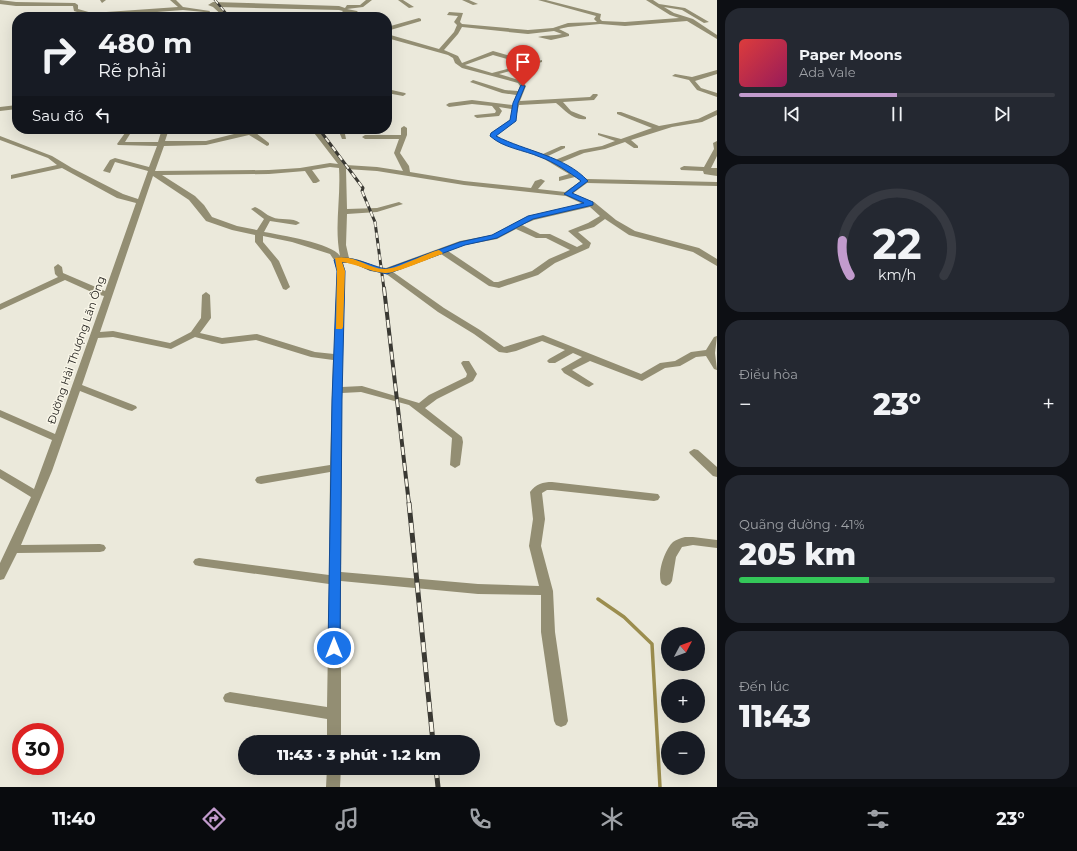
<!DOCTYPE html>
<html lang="vi">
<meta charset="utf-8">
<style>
body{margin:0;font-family:Montserrat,sans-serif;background:#242831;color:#f1f3f6;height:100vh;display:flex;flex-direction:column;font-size:15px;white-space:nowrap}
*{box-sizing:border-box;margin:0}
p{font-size:13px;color:#9ea1a6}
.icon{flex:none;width:22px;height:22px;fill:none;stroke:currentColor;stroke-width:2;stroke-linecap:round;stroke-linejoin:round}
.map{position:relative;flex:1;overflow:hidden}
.sheet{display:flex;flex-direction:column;gap:8px;padding:8px;background:#0d0f14;width:360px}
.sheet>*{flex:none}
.banner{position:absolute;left:12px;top:12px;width:380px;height:122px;border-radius:16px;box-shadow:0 4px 16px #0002;background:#171b24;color:#f1f3f6;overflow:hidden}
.needle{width:26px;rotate:49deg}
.controls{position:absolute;left:661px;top:627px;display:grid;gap:8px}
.controls a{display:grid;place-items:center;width:44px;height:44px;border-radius:50%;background:#171b24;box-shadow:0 4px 16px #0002;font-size:20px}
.speed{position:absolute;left:12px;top:723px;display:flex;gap:8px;font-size:20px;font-weight:700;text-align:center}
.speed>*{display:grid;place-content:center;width:52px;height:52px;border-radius:50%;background:#171b24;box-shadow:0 4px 16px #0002;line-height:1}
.speed .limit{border:6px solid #d22;background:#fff;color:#111}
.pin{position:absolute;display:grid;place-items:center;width:34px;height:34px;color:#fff;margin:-41px -17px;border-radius:50% 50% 50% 0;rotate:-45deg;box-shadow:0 0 4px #0007}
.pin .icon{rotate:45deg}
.me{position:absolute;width:44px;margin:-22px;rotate:0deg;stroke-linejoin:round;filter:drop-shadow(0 0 3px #0008)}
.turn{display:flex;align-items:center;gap:14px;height:84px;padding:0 20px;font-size:18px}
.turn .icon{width:52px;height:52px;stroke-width:2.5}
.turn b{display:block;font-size:28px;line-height:34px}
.then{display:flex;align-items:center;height:38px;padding:0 20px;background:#0003;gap:8px;font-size:15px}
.big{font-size:30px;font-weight:800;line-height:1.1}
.sheet .widget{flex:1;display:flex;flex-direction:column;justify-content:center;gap:6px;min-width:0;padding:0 14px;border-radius:16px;background:#242831}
.sheet .dial{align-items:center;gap:0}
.dial svg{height:104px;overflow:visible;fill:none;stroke:#363941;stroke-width:7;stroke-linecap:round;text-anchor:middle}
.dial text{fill:#f1f3f6;stroke:none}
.song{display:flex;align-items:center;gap:12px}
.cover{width:48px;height:48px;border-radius:6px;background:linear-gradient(135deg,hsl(0 70% 55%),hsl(330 70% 35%))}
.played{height:4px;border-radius:2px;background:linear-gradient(90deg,#c29bcd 50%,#363941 50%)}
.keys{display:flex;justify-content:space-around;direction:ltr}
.heat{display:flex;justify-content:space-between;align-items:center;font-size:22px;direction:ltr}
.charge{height:6px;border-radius:3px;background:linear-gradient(90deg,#34c759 41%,#363941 0)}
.trip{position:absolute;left:238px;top:735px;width:242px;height:40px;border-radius:20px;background:#171b24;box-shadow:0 4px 16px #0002;font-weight:800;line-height:40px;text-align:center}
.tab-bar{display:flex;height:64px;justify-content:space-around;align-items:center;background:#090b0e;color:#9ea1a6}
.tab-bar .icon{width:28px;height:28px}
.tab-bar .active{color:#c29bcd}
.tab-bar b{font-size:18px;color:#f1f3f6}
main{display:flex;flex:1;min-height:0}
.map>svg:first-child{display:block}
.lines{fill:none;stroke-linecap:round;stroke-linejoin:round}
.stream{stroke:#9b8d4e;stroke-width:3.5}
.minor{fill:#938e73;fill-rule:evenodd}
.rail-far3-casing{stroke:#3a3933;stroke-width:2.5}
.rail-far2-casing{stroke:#3a3933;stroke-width:3}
.rail-far1-casing{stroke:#3a3933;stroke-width:4}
.rail-casing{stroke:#3a3933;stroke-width:5}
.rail-far3{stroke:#f9f6e8;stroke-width:1.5;stroke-dasharray:4.5;stroke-linecap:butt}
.rail-far2{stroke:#f9f6e8;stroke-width:2;stroke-dasharray:5.5;stroke-linecap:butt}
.rail-far1{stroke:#f9f6e8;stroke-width:2.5;stroke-dasharray:8;stroke-linecap:butt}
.rail{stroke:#f9f6e8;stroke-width:3.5;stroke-dasharray:10;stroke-linecap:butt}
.route{fill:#1a73e8;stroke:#114b97}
.slow{fill:#f59e0b}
.labels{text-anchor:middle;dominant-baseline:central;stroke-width:3;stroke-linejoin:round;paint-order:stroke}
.street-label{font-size:11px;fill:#22211d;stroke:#f9f6e8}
</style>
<main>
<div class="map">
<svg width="717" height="787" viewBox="0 0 717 787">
<rect width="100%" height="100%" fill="#ebe9db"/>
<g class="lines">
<!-- stream -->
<path class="stream" d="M 598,599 L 624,617 L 652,644 L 660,787"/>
<!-- minor -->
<path class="minor" d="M 0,0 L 16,2 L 75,3 L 78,5 L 78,9 L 92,13 L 178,7 L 170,0 L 176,0 L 183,7 L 210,11 L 207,17 L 201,17 L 204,12 L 183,10 L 92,17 L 74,11 L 73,6 L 16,6 L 0,4 Z
M 100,0 L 106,0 L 102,3 Z
M 366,0 L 372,0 L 363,7 L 347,9 L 357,11 L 362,17 L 356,17 L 353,13 L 348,12 L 345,17 L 337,17 L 343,11 L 339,10 L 219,7 L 230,17 L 224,17 L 213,7 L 208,5 L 213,2 L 339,6 L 345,8 L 347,5 L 360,5 Z
M 398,0 L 403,0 L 414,7 L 409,8 Z
M 462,0 L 469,0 L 478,4 L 473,5 Z
M 538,0 L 546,0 L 601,14 L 600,19 L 602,21 L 625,22 L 679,18 L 670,15 L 646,0 L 653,0 L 659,4 L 685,8 L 709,22 L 704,23 L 682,10 L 664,7 L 674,13 L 693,19 L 717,35 L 717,39 L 687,21 L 625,26 L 600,24 L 568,27 L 559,29 L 569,34 L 569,36 L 551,40 L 538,37 C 543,35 555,36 562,34 L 554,31 L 528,34 L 462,27 L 458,34 L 444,50 L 458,56 L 462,63 L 493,51 L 507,55 L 516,54 L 519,56 L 507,59 L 493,55 L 465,65 L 492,73 L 542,60 L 542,62 L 499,74 L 522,81 L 526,86 L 520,101 L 590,97 L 593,94 L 597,94 L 598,95 L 594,100 L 563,102 L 571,111 L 586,117 L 586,119 C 573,121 565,110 556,103 L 519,105 L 515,122 L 496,135 L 504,141 L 543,154 L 561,146 L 565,146 L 565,148 L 548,156 L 555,160 L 580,150 L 602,146 L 615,141 L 598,135 L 598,133 L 621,139 L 652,128 L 617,114 L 617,112 L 621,112 L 659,126 L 698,119 L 717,110 L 717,115 L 702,122 L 672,127 L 631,140 L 638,146 L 638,148 L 634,148 L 625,142 L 605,149 L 584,153 L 560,163 L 587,179 L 717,182 L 717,186 L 587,183 L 572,194 L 594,202 L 616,220 L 635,231 L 699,248 L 717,259 L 717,266 L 693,252 L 629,235 L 605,219 L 594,227 L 578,232 L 591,243 L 589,248 L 555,263 L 538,275 L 499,288 L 489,286 L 441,254 L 393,272 L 444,308 L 480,330 L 504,347 L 543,335 L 641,374 L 660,363 L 675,361 L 691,352 L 706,350 L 714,337 L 717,336 L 715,353 L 717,370 L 714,369 L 706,356 L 696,357 L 680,366 L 665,368 L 642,381 L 590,361 L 572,370 L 594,384 L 589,387 L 586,386 L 564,373 L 561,369 L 582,357 L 573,353 L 555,363 L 549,363 L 547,361 L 549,359 L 565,350 L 542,341 L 516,351 L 507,353 L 499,352 L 474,334 L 438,312 L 385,273 L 370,271 L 353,263 L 343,263 L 345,271 L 342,387 L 362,386 L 419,403 L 429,395 L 466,377 L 467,374 L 461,363 L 463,361 L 469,361 L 477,374 L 473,381 L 437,399 L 425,408 L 462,437 L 463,442 L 460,465 L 455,468 L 450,465 L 452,438 L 409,405 L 361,392 L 342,393 L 341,572 L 478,584 L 539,586 L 529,546 L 533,519 L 530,492 C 536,484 543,482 552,482 L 658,494 L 660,497 L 658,500 L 654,501 L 552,490 L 547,490 L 542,493 L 545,519 L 541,546 L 553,591 L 555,632 L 568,721 L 566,725 L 561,727 L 556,725 L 554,721 L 541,632 L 541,595 L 478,594 L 341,581 L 341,742 L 327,742 L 327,719 L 225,702 L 223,698 L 225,694 L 230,692 L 327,707 L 329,584 L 199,566 L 195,565 L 193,562 L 195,559 L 199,558 L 329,575 L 330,472 L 261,484 L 257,483 L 255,480 L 257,477 L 261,476 L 330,465 L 333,360 L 311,357 L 256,340 L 222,344 L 195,337 L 171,349 L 113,337 L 98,338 L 82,385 L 136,406 L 137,408 L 132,411 L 128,410 L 80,391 L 52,471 L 21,545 L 100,544 L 104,545 L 106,548 L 104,551 L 100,552 L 17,553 L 4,579 L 0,580 L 0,563 L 31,497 L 0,478 L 0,469 L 34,489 L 52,440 L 0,417 L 0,410 L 55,434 L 104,296 L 96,294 L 65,280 L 0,310 L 0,304 L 58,277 L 55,274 L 54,267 L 58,264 L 62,267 L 63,273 L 105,291 L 136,203 L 117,198 L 62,168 L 11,179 L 11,175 L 57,165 L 48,158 L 0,140 L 0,136 L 52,156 L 72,168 L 123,194 L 138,199 L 148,171 L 115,162 L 110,173 L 103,171 L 110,160 L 115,158 L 149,167 L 157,146 L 118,145 L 117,144 L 125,133 L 130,134 L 125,142 L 158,142 L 162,129 L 183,129 L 180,131 L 168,132 L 165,141 L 206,141 L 250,130 L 268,129 L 256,133 L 269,143 L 269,145 L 267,146 L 249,135 L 206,145 L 164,146 L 155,171 L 269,170 L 300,168 L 330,163 L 338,164 L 311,129 L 317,129 L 346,165 L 377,167 L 403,171 L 394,153 L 399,139 L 365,139 L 362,137 L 365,135 L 401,135 L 401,128 L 404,126 L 407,128 L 407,135 L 400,153 L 409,166 L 410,172 L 464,181 L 531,188 L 535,181 L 541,179 L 545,181 L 538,189 L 565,192 L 581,181 L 575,177 L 559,181 L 559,177 L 569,174 L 541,157 L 500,143 L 490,136 L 491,133 L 510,120 L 512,109 L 499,107 L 502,111 L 499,116 L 477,118 L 474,116 L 475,115 L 495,113 L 496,111 L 492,106 L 472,104 L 449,107 L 446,105 L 449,103 L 472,100 L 513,105 L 516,95 L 502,93 L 470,82 L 473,80 L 505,90 L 518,91 L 520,86 L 518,83 L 462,68 L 455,63 L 453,58 L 448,55 L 387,38 L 387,34 L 439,49 L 454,32 L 457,25 L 454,22 L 458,16 L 447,15 L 449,12 L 463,13 L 460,22 L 462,24 L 528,30 L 553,28 L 568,23 L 597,22 L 594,19 L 596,16 ZM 330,167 L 339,168 C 341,198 334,227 340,256 C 332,243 280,235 264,232 L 270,221 L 296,225 L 300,223 C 293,217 280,221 272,217 C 266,215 261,209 255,207 L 251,209 L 264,219 L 257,230 L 237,226 L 212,217 L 204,205 L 195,196 L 162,175 L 269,174 L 305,171 L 313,183 L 316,183 L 320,181 L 312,170 ZM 346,169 L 377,171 L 464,185 L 566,196 L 583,204 L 528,216 L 492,235 L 460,241 L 386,268 C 373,267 362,259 349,258 L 346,245 L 347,214 L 377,212 L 403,204 L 399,202 L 377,208 L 347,209 ZM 153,176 L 189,200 L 206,221 L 232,230 L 255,235 L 255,242 L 271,262 L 283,289 L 286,290 L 290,287 L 279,261 L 263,242 L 263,236 L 292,242 L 330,254 L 334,260 L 337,271 L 334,354 L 315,352 L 257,334 L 222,338 L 200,333 L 211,318 L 210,295 L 206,292 L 202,295 L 201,318 L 191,332 L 170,343 L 113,331 L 100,332 ZM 590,207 L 600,216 L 588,223 L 568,231 L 583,244 L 577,247 L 550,234 L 540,234 L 522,225 L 534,220 ZM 516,229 L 536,238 L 546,238 L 570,250 L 549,259 L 532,271 L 498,282 L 494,282 L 448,251 L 465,245 L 497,239 Z
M 419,18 L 421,19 L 421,21 L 387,31 L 387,27 Z
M 717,70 L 717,74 L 695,81 L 701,88 L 717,93 L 717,97 L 697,90 L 689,80 L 672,76 L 675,74 L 692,77 Z
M 387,89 L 405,93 L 406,94 L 403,96 L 387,93 Z
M 17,105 L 17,109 L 0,111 L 0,107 Z
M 338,129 L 344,129 L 346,139 L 342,139 Z
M 717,141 L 717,156 L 711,168 L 717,168 L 717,176 L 704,174 L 703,171 L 681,170 L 680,168 L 684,166 L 704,167 L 714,149 L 713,143 Z
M 694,449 L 698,450 L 717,467 L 717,477 L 713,476 L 690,454 L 689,452 Z
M 685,537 L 693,537 L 717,540 L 717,548 L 693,545 L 682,547 L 676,557 L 672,581 L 670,584 L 666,586 L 662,584 C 656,575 665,549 673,542 C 676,540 680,538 685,537 Z
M 327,768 L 341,768 L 340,787 L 326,787 Z"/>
<defs>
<path id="rail-far3" d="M 215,0 L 229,17"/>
<path id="rail-far2" d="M 319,129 L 363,188 L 362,191 L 375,222 L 384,289"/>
<path id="rail-far1" d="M 384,288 L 409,504"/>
<path id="rail" d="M 409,503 L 433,742
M 436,768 L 438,787"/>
</defs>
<!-- rail-far3 casing -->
<use href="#rail-far3" class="rail-far3-casing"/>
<!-- rail-far2 casing -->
<use href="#rail-far2" class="rail-far2-casing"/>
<!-- rail-far1 casing -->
<use href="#rail-far1" class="rail-far1-casing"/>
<!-- rail casing -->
<use href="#rail" class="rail-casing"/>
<!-- rail-far3 -->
<use href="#rail-far3" class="rail-far3"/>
<!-- rail-far2 -->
<use href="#rail-far2" class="rail-far2"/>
<!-- rail-far1 -->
<use href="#rail-far1" class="rail-far1"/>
<!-- rail -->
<use href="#rail" class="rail"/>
</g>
<!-- route -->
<path class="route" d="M 521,85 L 525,86 L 518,103 L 516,121 L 496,136 C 525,151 565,156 588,181 L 572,193 L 593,202 L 593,205 L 533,219 L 497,238 L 465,245 L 387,274 L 370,270 L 353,263 L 342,262 L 345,271 L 342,399 L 340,648 L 338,652 L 329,652 L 328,648 L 332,399 L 337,271 L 334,260 C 344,252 374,267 386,269 L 460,242 L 492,235 L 528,216 L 584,203 L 564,194 L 581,181 C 569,172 554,162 540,157 C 524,150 503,148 490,136 L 491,133 L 510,120 L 513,103 Z"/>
<!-- slow -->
<path class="slow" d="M 439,250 L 443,253 L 442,254 C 430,258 395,274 385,273 C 370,272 357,264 342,262 L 345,271 L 343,327 L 342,329 L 336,329 L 337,271 L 335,258 C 355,254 369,270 386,269 C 399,268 424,254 439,250 Z"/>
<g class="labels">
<!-- street labels -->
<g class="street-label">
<text transform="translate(76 350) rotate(-71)">Đường Hải Thượng Lãn Ông</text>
</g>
</g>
</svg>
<div class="controls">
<a><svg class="needle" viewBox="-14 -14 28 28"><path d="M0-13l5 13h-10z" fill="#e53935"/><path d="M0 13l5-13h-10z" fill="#9ea1a6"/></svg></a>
<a>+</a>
<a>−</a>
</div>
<div class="speed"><div class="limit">30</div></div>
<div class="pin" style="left:523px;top:86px;background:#d93025"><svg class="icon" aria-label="arrive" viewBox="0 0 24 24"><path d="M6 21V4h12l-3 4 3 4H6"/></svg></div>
<svg class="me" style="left:334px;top:648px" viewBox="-20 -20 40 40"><circle r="17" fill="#1a73e8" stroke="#fff" stroke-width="3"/><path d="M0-11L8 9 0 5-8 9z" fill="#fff"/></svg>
<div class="trip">11:43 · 3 phút · 1.2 km</div>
<div class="banner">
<div class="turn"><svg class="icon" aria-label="right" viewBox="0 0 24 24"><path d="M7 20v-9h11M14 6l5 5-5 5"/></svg><div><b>480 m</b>Rẽ phải</div></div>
<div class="then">Sau đó<svg class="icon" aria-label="left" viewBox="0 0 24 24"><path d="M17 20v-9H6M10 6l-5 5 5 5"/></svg></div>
</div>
</div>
<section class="sheet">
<div class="widget">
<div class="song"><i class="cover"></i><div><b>Paper Moons</b><p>Ada Vale</p></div></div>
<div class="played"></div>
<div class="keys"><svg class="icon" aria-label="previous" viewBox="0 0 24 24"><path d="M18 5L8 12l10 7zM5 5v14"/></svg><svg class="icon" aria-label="pause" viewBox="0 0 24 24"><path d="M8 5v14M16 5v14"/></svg><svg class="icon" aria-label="next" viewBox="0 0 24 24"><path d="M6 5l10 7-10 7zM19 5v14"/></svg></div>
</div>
<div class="widget dial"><svg viewBox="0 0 100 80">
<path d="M14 69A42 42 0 1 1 86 69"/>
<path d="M14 69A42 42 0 0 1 8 42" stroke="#c29bcd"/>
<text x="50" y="56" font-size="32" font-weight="700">22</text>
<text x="50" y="72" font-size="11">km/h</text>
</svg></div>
<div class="widget"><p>Điều hòa</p>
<div class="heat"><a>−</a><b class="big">23°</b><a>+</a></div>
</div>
<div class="widget"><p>Quãng đường · 41%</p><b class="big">205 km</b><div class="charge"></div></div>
<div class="widget"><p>Đến lúc</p><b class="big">11:43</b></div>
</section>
</main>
<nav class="tab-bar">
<b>11:40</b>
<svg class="icon active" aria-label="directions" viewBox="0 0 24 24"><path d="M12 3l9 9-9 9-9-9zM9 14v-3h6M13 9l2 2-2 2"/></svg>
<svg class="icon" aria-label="music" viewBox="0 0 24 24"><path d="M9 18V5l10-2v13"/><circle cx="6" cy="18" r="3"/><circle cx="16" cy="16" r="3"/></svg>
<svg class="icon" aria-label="phone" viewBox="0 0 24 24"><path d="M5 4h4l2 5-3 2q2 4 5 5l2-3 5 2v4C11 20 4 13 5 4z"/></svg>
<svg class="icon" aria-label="climate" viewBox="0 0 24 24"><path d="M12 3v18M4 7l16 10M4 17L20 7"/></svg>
<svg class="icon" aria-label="car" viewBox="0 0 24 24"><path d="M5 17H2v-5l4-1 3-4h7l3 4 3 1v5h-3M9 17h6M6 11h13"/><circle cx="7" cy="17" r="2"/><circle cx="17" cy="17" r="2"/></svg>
<svg class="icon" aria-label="filters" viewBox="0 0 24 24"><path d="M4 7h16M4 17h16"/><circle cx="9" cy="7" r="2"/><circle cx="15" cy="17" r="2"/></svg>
<b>23°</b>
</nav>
